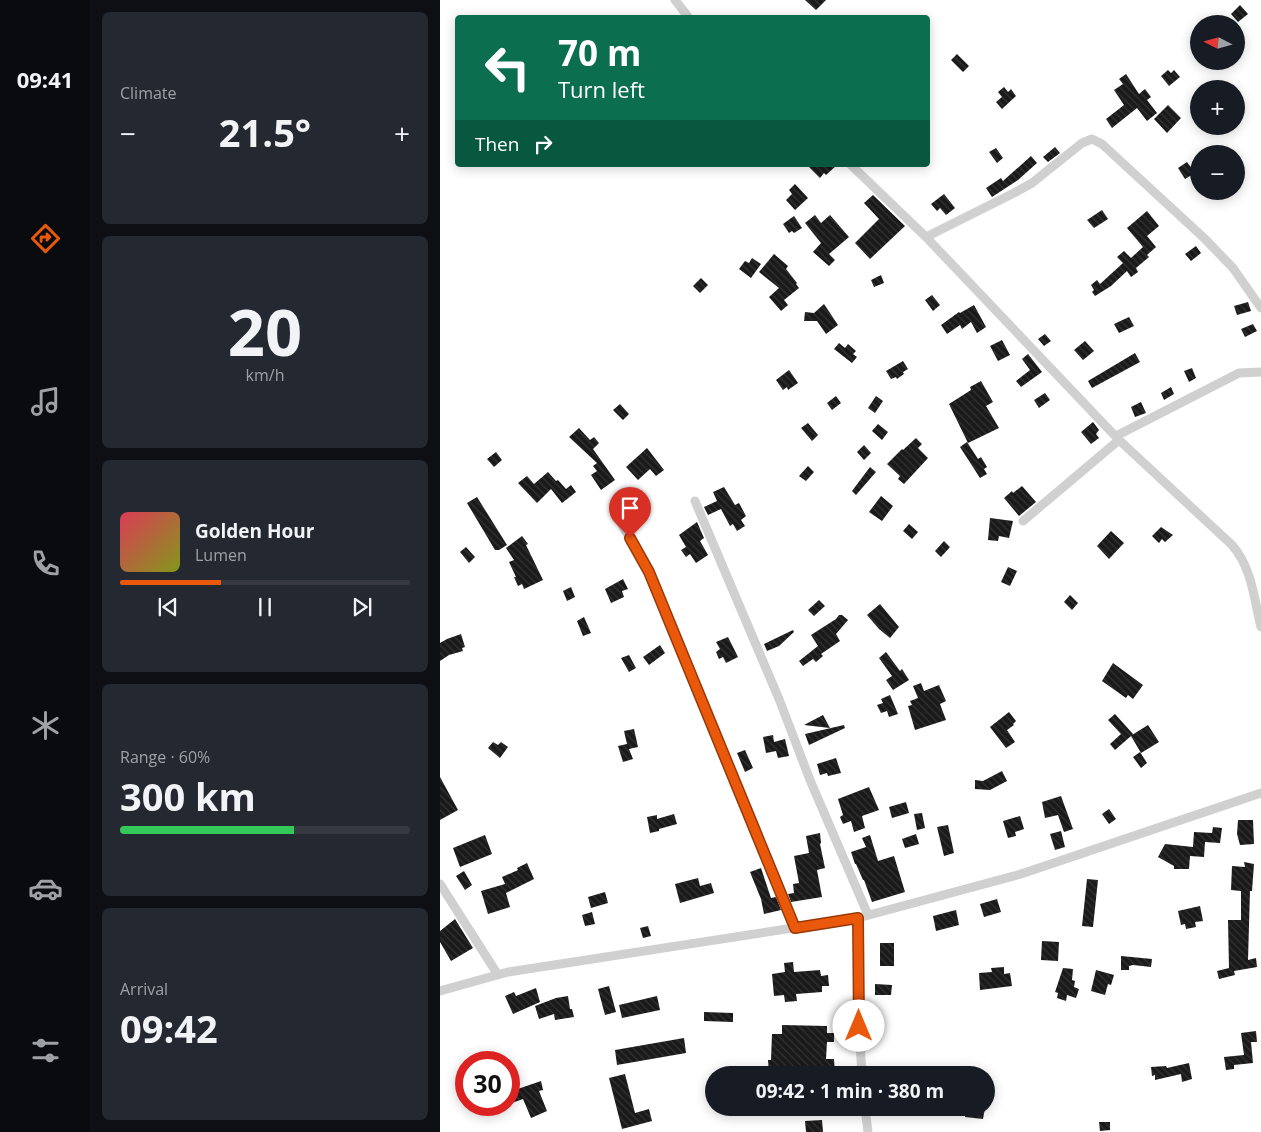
<!DOCTYPE html>
<meta charset="utf-8">
<style>
body{margin:0;font-family:"Open Sans",sans-serif;background:#242831;color:#f1f3f6;height:100vh;display:flex;flex-direction:column;font-size:19px;white-space:nowrap}
*{box-sizing:border-box;margin:0}
p{font-size:16px;color:#9ea1a6}
.icon{flex:none;width:28px;height:28px;fill:none;stroke:currentColor;stroke-width:2;stroke-linecap:round;stroke-linejoin:round}
.map{position:relative;flex:1;overflow:hidden}
.drawer{display:flex;flex-direction:column;gap:12px;padding:12px;background:#0d0f14;width:350px}
.drawer>*{flex:none}
.banner{position:absolute;left:15px;top:15px;width:475px;height:152px;border-radius:5px;box-shadow:0 2px 12px #0003;background:#0b6e4f;color:#fff;overflow:hidden}
.needle{width:32px;rotate:276deg}
.controls{position:absolute;left:750px;top:15px;display:grid;gap:10px}
.controls a{display:grid;place-items:center;width:55px;height:55px;border-radius:50%;background:#171b24;box-shadow:0 2px 12px #0003;font-size:25px}
.speed{position:absolute;left:15px;top:1051px;display:flex;gap:10px;font-size:25px;font-weight:700;text-align:center}
.speed>*{display:grid;place-content:center;width:65px;height:65px;border-radius:50%;background:#171b24;box-shadow:0 2px 12px #0003;line-height:1}
.speed .limit{border:8px solid #d22;background:#fff;color:#111}
.pin{position:absolute;display:grid;place-items:center;width:42px;height:42px;color:#fff;margin:-51px -21px;border-radius:50% 50% 50% 0;rotate:-45deg;box-shadow:0 0 5px #0007}
.pin .icon{rotate:45deg}
.me{position:absolute;width:55px;margin:-28px;rotate:0deg;stroke-linejoin:round;filter:drop-shadow(0 0 4px #0008)}
.turn{display:flex;align-items:center;gap:18px;height:105px;padding:0 20px;font-size:22px}
.turn .icon{width:65px;height:65px;stroke-width:2.5}
.turn b{display:block;font-size:35px;line-height:42px}
.then{display:flex;align-items:center;height:48px;padding:0 20px;background:#0003;gap:10px;font-size:19px}
.big{font-size:38px;font-weight:700;line-height:1.1}
.drawer .tile{flex:1;display:flex;flex-direction:column;justify-content:center;gap:8px;min-width:0;padding:0 18px;border-radius:8px;background:#242831}
.drawer .dial{align-items:center;gap:0}
.dial b{font-size:65px;line-height:1}
.song{display:flex;align-items:center;gap:15px}
.cover{width:60px;height:60px;border-radius:8px;background:linear-gradient(135deg,hsl(350 70% 55%),hsl(70 70% 35%))}
.played{height:5px;border-radius:2px;background:linear-gradient(90deg,#ea580c 35%,#363941 35%)}
.keys{display:flex;justify-content:space-around;direction:ltr}
.heat{display:flex;justify-content:space-between;align-items:center;font-size:28px;direction:ltr}
.charge{height:8px;border-radius:4px;background:linear-gradient(90deg,#34c759 60%,#363941 0)}
.trip{position:absolute;left:265px;top:1066px;width:290px;height:50px;border-radius:25px;background:#171b24;box-shadow:0 2px 12px #0003;font-weight:700;line-height:50px;text-align:center}
main{display:flex;flex:1;min-height:0}
.tabs{display:flex;flex-direction:column;width:90px;justify-content:space-around;align-items:center;background:#090b0e;color:#9ea1a6}
.tabs .icon{width:35px;height:35px}
.tabs .selected{color:#ea580c}
.tabs b{font-size:22px;color:#f1f3f6}
.map>svg:first-child{display:block}
.building{fill:url(#building-back-hatch)}
.lines{fill:none;stroke-linecap:round;stroke-linejoin:round}
.minor{stroke:#d0d0d0;stroke-width:9}
.route-casing{stroke:#983908;stroke-width:12}
.route{stroke:#ea580c;stroke-width:9}
</style>
<main>
<nav class="tabs">
<b>09:41</b>
<svg class="icon selected" aria-label="directions" viewBox="0 0 24 24"><path d="M12 3l9 9-9 9-9-9zM9 14v-3h6M13 9l2 2-2 2"/></svg>
<svg class="icon" aria-label="music" viewBox="0 0 24 24"><path d="M9 18V5l10-2v13"/><circle cx="6" cy="18" r="3"/><circle cx="16" cy="16" r="3"/></svg>
<svg class="icon" aria-label="phone" viewBox="0 0 24 24"><path d="M5 4h4l2 5-3 2q2 4 5 5l2-3 5 2v4C11 20 4 13 5 4z"/></svg>
<svg class="icon" aria-label="climate" viewBox="0 0 24 24"><path d="M12 3v18M4 7l16 10M4 17L20 7"/></svg>
<svg class="icon" aria-label="car" viewBox="0 0 24 24"><path d="M5 17H2v-5l4-1 3-4h7l3 4 3 1v5h-3M9 17h6M6 11h13"/><circle cx="7" cy="17" r="2"/><circle cx="17" cy="17" r="2"/></svg>
<svg class="icon" aria-label="filters" viewBox="0 0 24 24"><path d="M4 7h16M4 17h16"/><circle cx="9" cy="7" r="2"/><circle cx="15" cy="17" r="2"/></svg>
</nav>
<section class="drawer">
<div class="tile"><p>Climate</p>
<div class="heat"><a>−</a><b class="big">21.5°</b><a>+</a></div>
</div>
<div class="tile dial"><b>20</b><p>km/h</p></div>
<div class="tile">
<div class="song"><i class="cover"></i><div><b>Golden Hour</b><p>Lumen</p></div></div>
<div class="played"></div>
<div class="keys"><svg class="icon" aria-label="previous" viewBox="0 0 24 24"><path d="M18 5L8 12l10 7zM5 5v14"/></svg><svg class="icon" aria-label="pause" viewBox="0 0 24 24"><path d="M8 5v14M16 5v14"/></svg><svg class="icon" aria-label="next" viewBox="0 0 24 24"><path d="M6 5l10 7-10 7zM19 5v14"/></svg></div>
</div>
<div class="tile"><p>Range · 60%</p><b class="big">300 km</b><div class="charge"></div></div>
<div class="tile"><p>Arrival</p><b class="big">09:42</b></div>
</section>
<div class="map">
<svg width="821" height="1132" viewBox="0 0 821 1132">
<defs>
<pattern id="building-back-hatch" width="6" height="6" patternUnits="userSpaceOnUse" patternTransform="scale(1.25)"><rect width="6" height="6" fill="#1a1a1a"/><path d="M-1 5l2 2M0 0l6 6M5-1l2 2" fill="none" stroke="#333"/></pattern>
</defs>
<rect width="100%" height="100%" fill="#fff"/>
<!-- building -->
<path class="building" d="M 365,0 L 386,0 L 376,10 Z
M 800,5 L 808,14 L 798,22 L 791,14 Z
M 517,54 L 529,66 L 523,72 L 511,60 Z
M 728,70 L 731,73 L 734,70 L 740,77 L 729,86 L 721,76 Z
M 686,74 L 699,94 L 705,89 L 711,97 L 707,100 L 717,113 L 707,121 L 697,108 L 672,128 L 666,119 L 684,105 L 674,90 L 683,84 L 679,79 Z
M 564,87 L 568,92 L 571,89 L 576,96 L 562,109 L 556,102 L 562,97 L 558,92 Z
M 728,105 L 741,118 L 727,133 L 714,119 Z
M 615,147 L 620,153 L 608,162 L 603,157 Z
M 556,148 L 563,158 L 557,163 L 549,152 Z
M 591,156 L 597,163 L 578,180 L 552,197 L 546,188 L 561,178 L 563,181 Z
M 747,162 L 755,173 L 745,179 L 738,168 Z
M 367,165 L 397,165 L 386,175 L 384,173 L 380,178 Z
M 355,184 L 368,198 L 355,210 L 346,200 L 352,194 L 349,190 Z
M 504,194 L 515,208 L 506,215 L 500,208 L 497,211 L 491,204 Z
M 433,195 L 465,226 L 430,259 L 415,243 L 439,219 L 424,203 Z
M 662,210 L 668,219 L 654,228 L 647,220 Z
M 707,211 L 719,226 L 707,236 L 716,247 L 707,255 L 709,257 L 696,268 L 698,272 L 691,277 L 687,271 L 671,286 L 655,296 L 652,292 L 654,290 L 651,285 L 657,280 L 660,284 L 683,263 L 677,257 L 684,251 L 691,258 L 703,247 L 687,228 Z
M 375,215 L 381,223 L 390,215 L 409,237 L 389,254 L 395,260 L 389,266 L 373,252 L 381,243 L 365,223 Z
M 354,216 L 362,228 L 354,233 L 352,231 L 349,233 L 343,224 Z
M 756,246 L 761,253 L 751,261 L 745,254 Z
M 334,254 L 348,266 L 346,269 L 357,283 L 356,284 L 359,288 L 344,300 L 348,305 L 341,311 L 329,297 L 339,288 L 319,272 Z
M 312,258 L 321,264 L 311,278 L 299,269 L 305,261 L 309,263 Z
M 441,275 L 444,283 L 434,287 L 431,280 Z
M 261,278 L 268,285 L 260,293 L 253,286 Z
M 492,295 L 500,305 L 493,311 L 485,300 Z
M 808,302 L 811,311 L 797,315 L 794,306 Z
M 384,304 L 398,325 L 386,334 L 377,321 L 364,321 L 365,312 L 374,313 Z
M 534,305 L 546,327 L 537,333 L 531,322 L 522,329 L 520,325 L 507,334 L 501,325 L 519,312 L 520,313 Z
M 689,317 L 694,326 L 679,333 L 674,324 Z
M 813,324 L 817,331 L 805,337 L 801,329 Z
M 605,334 L 611,341 L 604,346 L 598,339 Z
M 562,340 L 570,355 L 558,361 L 550,346 Z
M 645,341 L 654,351 L 643,360 L 634,350 Z
M 399,343 L 405,348 L 408,344 L 416,351 L 413,354 L 417,357 L 412,363 L 394,349 Z
M 695,353 L 700,362 L 652,388 L 648,381 Z
M 588,354 L 602,372 L 581,387 L 576,381 L 590,370 L 582,359 Z
M 463,361 L 468,369 L 463,372 L 464,374 L 457,379 L 456,377 L 451,379 L 446,371 Z
M 752,368 L 756,378 L 749,382 L 744,371 Z
M 349,370 L 358,383 L 348,390 L 347,387 L 343,390 L 336,380 Z
M 541,381 L 553,402 L 546,406 L 559,428 L 528,443 L 509,404 L 531,390 L 530,387 Z
M 731,387 L 734,394 L 724,400 L 721,393 Z
M 605,393 L 610,400 L 599,408 L 594,400 Z
M 396,396 L 401,403 L 392,410 L 387,403 Z
M 436,396 L 443,401 L 435,413 L 428,408 Z
M 701,402 L 706,413 L 695,417 L 691,407 Z
M 180,404 L 189,414 L 183,420 L 173,410 Z
M 653,422 L 659,430 L 656,434 L 659,438 L 651,444 L 641,432 Z
M 368,423 L 378,435 L 372,441 L 361,428 Z
M 438,424 L 448,432 L 442,440 L 432,431 Z
M 139,428 L 150,440 L 154,437 L 159,443 L 153,449 L 175,480 L 161,490 L 151,475 L 157,471 L 153,466 L 157,463 L 129,437 Z
M 476,438 L 482,444 L 478,448 L 488,458 L 464,484 L 458,479 L 460,476 L 447,464 L 462,449 L 463,450 Z
M 527,442 L 538,459 L 541,457 L 547,467 L 544,469 L 547,474 L 540,478 L 520,447 Z
M 424,445 L 431,453 L 424,460 L 417,452 Z
M 207,448 L 224,470 L 216,476 L 210,469 L 198,480 L 186,467 Z
M 56,452 L 62,460 L 54,467 L 47,459 Z
M 368,466 L 374,472 L 366,481 L 359,476 Z
M 430,467 L 436,472 L 416,495 L 412,491 Z
M 108,472 L 116,481 L 118,480 L 126,489 L 131,485 L 136,492 L 122,503 L 111,489 L 97,503 L 78,483 L 87,476 L 94,484 Z
M 582,486 L 596,502 L 579,516 L 564,498 L 572,491 L 573,493 Z
M 284,487 L 295,505 L 299,503 L 306,516 L 301,520 L 305,526 L 297,531 L 293,524 L 290,526 L 281,509 L 268,515 L 264,507 L 277,501 L 273,492 Z
M 441,496 L 453,506 L 442,521 L 429,512 Z
M 37,497 L 67,545 L 59,550 L 55,550 L 27,503 Z
M 550,518 L 573,521 L 569,538 L 559,536 L 558,541 L 548,540 Z
M 257,522 L 264,538 L 260,541 L 268,555 L 256,563 L 250,554 L 246,557 L 241,550 L 246,547 L 239,535 Z
M 469,524 L 478,532 L 472,539 L 463,531 Z
M 721,527 L 733,535 L 725,542 L 722,539 L 719,543 L 712,536 Z
M 671,531 L 684,543 L 669,559 L 657,546 Z
M 82,536 L 88,544 L 86,545 L 103,580 L 84,589 L 82,584 L 78,586 L 74,577 L 76,577 L 69,562 L 74,560 L 66,548 Z
M 504,541 L 510,547 L 501,557 L 495,551 Z
M 26,547 L 35,557 L 29,563 L 20,552 Z
M 568,567 L 577,571 L 570,586 L 561,582 Z
M 183,579 L 188,589 L 182,591 L 184,597 L 171,603 L 165,589 Z
M 131,587 L 135,597 L 127,601 L 123,591 Z
M 630,595 L 638,603 L 632,610 L 624,602 Z
M 379,600 L 385,606 L 374,616 L 368,610 Z
M 440,604 L 459,627 L 450,638 L 439,629 L 427,615 Z
M 399,615 L 402,615 L 408,620 L 396,634 L 400,641 L 381,654 L 383,656 L 376,662 L 373,659 L 363,666 L 359,661 L 378,646 L 371,635 L 396,619 Z
M 144,617 L 151,633 L 143,636 L 137,621 Z
M 353,630 L 354,632 L 339,646 L 327,651 L 324,644 Z
M 21,634 L 25,647 L 22,648 L 23,651 L 9,655 L 0,661 L 0,643 L 7,639 Z
M 288,637 L 298,657 L 286,663 L 283,657 L 279,659 L 276,652 L 280,649 L 276,642 Z
M 220,645 L 225,653 L 209,665 L 203,657 Z
M 446,652 L 460,671 L 462,669 L 469,680 L 453,690 L 446,680 L 452,676 L 439,658 Z
M 189,655 L 196,668 L 189,672 L 181,658 Z
M 673,663 L 703,685 L 693,699 L 688,695 L 686,698 L 662,681 Z
M 481,683 L 484,691 L 499,685 L 506,701 L 500,704 L 506,720 L 475,730 L 468,706 L 472,705 L 470,701 L 478,698 L 473,686 Z
M 450,695 L 458,714 L 449,717 L 447,711 L 441,713 L 437,705 L 443,703 L 441,699 Z
M 569,712 L 576,721 L 573,724 L 574,725 L 567,730 L 575,742 L 566,748 L 550,727 Z
M 675,714 L 693,734 L 692,735 L 708,725 L 719,742 L 701,753 L 691,736 L 675,750 L 670,744 L 681,734 L 668,720 Z
M 383,715 L 390,728 L 364,725 Z
M 404,725 L 405,728 L 369,745 L 365,734 Z
M 194,729 L 198,747 L 189,749 L 193,759 L 183,762 L 178,746 L 187,744 L 184,731 Z
M 333,735 L 334,742 L 345,739 L 349,756 L 338,758 L 336,751 L 326,753 L 323,737 Z
M 53,742 L 58,745 L 61,742 L 68,747 L 60,758 L 48,748 Z
M 305,750 L 313,768 L 305,772 L 297,753 Z
M 700,752 L 707,763 L 701,768 L 693,757 Z
M 396,758 L 401,773 L 388,776 L 387,773 L 380,775 L 377,764 Z
M 562,771 L 567,781 L 550,790 L 535,789 L 535,780 L 543,781 Z
M 0,777 L 18,810 L 0,820 Z
M 429,787 L 439,810 L 422,816 L 425,828 L 414,832 L 411,821 L 403,824 L 400,817 L 403,815 L 398,799 Z
M 621,796 L 633,829 L 624,832 L 618,815 L 605,818 L 602,802 Z
M 466,802 L 469,813 L 452,818 L 449,807 Z
M 669,809 L 676,819 L 669,824 L 662,814 Z
M 482,813 L 485,828 L 477,830 L 474,814 Z
M 234,814 L 237,824 L 219,829 L 219,831 L 210,833 L 207,817 L 217,815 L 217,819 Z
M 580,816 L 584,829 L 575,832 L 576,836 L 568,838 L 563,821 Z
M 798,820 L 813,820 L 814,844 L 800,845 L 797,834 Z
M 508,825 L 514,853 L 504,856 L 497,827 Z
M 773,827 L 782,828 L 780,843 L 765,842 L 764,857 L 750,856 L 749,869 L 734,869 L 734,866 L 718,857 L 725,844 L 753,847 L 754,832 L 772,833 Z
M 621,831 L 625,847 L 615,850 L 610,834 Z
M 380,833 L 381,843 L 380,844 L 385,868 L 377,870 L 382,897 L 351,902 L 348,894 L 354,893 L 353,884 L 359,883 L 354,856 L 369,853 L 366,836 Z
M 476,834 L 479,844 L 465,848 L 462,839 Z
M 45,835 L 52,854 L 20,867 L 13,848 Z
M 430,835 L 438,861 L 454,856 L 465,892 L 432,902 L 424,880 L 423,880 L 416,864 L 415,864 L 411,852 L 426,847 L 422,838 Z
M 804,862 L 814,864 L 812,891 L 810,891 L 808,960 L 816,958 L 817,967 L 794,971 L 795,975 L 779,979 L 777,971 L 789,968 L 788,920 L 801,920 L 801,891 L 791,890 L 792,866 L 805,867 Z
M 87,863 L 94,879 L 66,893 L 70,907 L 48,914 L 41,891 L 65,884 L 62,877 L 78,870 L 77,868 Z
M 321,868 L 331,898 L 336,897 L 341,910 L 324,914 L 321,899 L 310,872 Z
M 24,871 L 32,885 L 25,890 L 16,876 Z
M 258,878 L 260,886 L 271,883 L 274,893 L 240,903 L 235,884 Z
M 647,879 L 658,880 L 653,927 L 642,926 Z
M 165,892 L 168,903 L 151,908 L 148,897 Z
M 557,899 L 561,912 L 544,917 L 540,904 Z
M 760,906 L 763,921 L 755,922 L 756,927 L 746,929 L 745,924 L 741,925 L 738,911 Z
M 516,910 L 519,925 L 496,931 L 493,916 Z
M 152,912 L 155,924 L 145,926 L 142,915 Z
M 15,919 L 33,948 L 11,961 L 0,942 L 0,931 Z
M 208,926 L 211,936 L 203,938 L 200,928 Z
M 602,941 L 619,942 L 618,961 L 601,960 Z
M 440,943 L 454,943 L 454,966 L 440,966 Z
M 681,956 L 712,959 L 711,967 L 693,965 L 689,966 L 689,970 L 681,970 Z
M 353,962 L 354,972 L 380,970 L 381,976 L 388,975 L 389,986 L 382,986 L 382,992 L 356,994 L 357,1001 L 345,1002 L 344,995 L 334,996 L 332,974 L 345,972 L 344,963 Z
M 564,967 L 564,974 L 570,973 L 572,986 L 540,990 L 539,973 L 552,972 L 551,968 Z
M 623,968 L 633,969 L 632,980 L 635,981 L 634,987 L 639,989 L 636,998 L 627,995 L 626,1001 L 617,998 L 618,993 L 615,992 Z
M 656,970 L 674,975 L 671,985 L 668,984 L 665,995 L 651,991 Z
M 435,984 L 452,985 L 451,995 L 435,995 Z
M 169,986 L 176,1012 L 165,1015 L 158,989 Z
M 96,988 L 100,1002 L 73,1014 L 65,996 L 74,992 L 76,996 Z
M 128,996 L 130,1009 L 132,1009 L 134,1017 L 115,1020 L 114,1014 L 99,1019 L 95,1006 L 116,998 Z
M 217,996 L 220,1010 L 182,1018 L 179,1005 Z
M 264,1012 L 293,1013 L 293,1022 L 264,1021 Z
M 342,1025 L 387,1026 L 387,1033 L 394,1033 L 394,1042 L 387,1042 L 386,1059 L 394,1059 L 395,1075 L 329,1075 L 328,1060 L 331,1060 L 332,1034 L 342,1034 Z
M 816,1031 L 817,1042 L 811,1042 L 813,1063 L 794,1065 L 794,1069 L 786,1070 L 784,1057 L 804,1055 L 801,1033 Z
M 244,1038 L 246,1053 L 177,1065 L 175,1050 Z
M 749,1063 L 752,1079 L 742,1082 L 741,1074 L 715,1080 L 715,1075 L 712,1076 L 711,1067 L 726,1066 L 727,1068 Z
M 185,1074 L 195,1113 L 209,1109 L 212,1121 L 182,1129 L 169,1078 Z
M 101,1081 L 103,1090 L 99,1091 L 107,1111 L 91,1118 L 83,1099 L 69,1104 L 69,1092 Z
M 526,1108 L 545,1108 L 543,1119 L 525,1117 Z
M 382,1120 L 383,1132 L 366,1132 L 365,1121 Z
M 659,1122 L 670,1122 L 670,1130 L 660,1131 Z"/>
<g class="lines">
<!-- minor -->
<path class="minor" d="M 235,0 L 249,18
M 411,165 L 486,237 L 679,440 L 792,545 C 812,568 814,599 821,627
M 486,237 L 574,193 L 592,183 L 642,143 L 652,139 L 662,144 L 764,238 L 793,268 L 821,308
M 676,436 L 799,373 L 821,372
M 255,501 L 339,699 L 370,780 L 428,915
M 180,521 L 209,572 L 355,927
M 583,521 L 679,440
M 0,884 L 58,975
M 418,918 L 419,1026 L 422,1075
M 0,991 L 68,972 L 418,918 L 581,874 L 821,793
M 425,1108 L 428,1132"/>
</g>
<g class="lines">
<defs>
<path id="route" d="M 190,538 L 209,572 L 355,928 L 418,918 L 419,1026"/>
</defs>
<!-- route casing -->
<use href="#route" class="route-casing"/>
<!-- route -->
<use href="#route" class="route"/>
</g>
</svg>
<div class="controls">
<a><svg class="needle" viewBox="-14 -14 28 28"><path d="M0-13l5 13h-10z" fill="#e53935"/><path d="M0 13l5-13h-10z" fill="#9ea1a6"/></svg></a>
<a>+</a>
<a>−</a>
</div>
<div class="speed"><div class="limit">30</div></div>
<div class="pin" style="left:190px;top:538px;background:#d93025"><svg class="icon" aria-label="arrive" viewBox="0 0 24 24"><path d="M6 21V4h12l-3 4 3 4H6"/></svg></div>
<svg class="me" style="left:419px;top:1026px" viewBox="-20 -20 40 40"><circle r="19" fill="#fff"/><path d="M0-13L10 11 0 6-10 11z" fill="#ea580c"/></svg>
<div class="trip">09:42 · 1 min · 380 m</div>
<div class="banner">
<div class="turn"><svg class="icon" aria-label="left" viewBox="0 0 24 24"><path d="M17 20v-9H6M10 6l-5 5 5 5"/></svg><div><b>70 m</b>Turn left</div></div>
<div class="then">Then<svg class="icon" aria-label="right" viewBox="0 0 24 24"><path d="M7 20v-9h11M14 6l5 5-5 5"/></svg></div>
</div>
</div>
</main>
